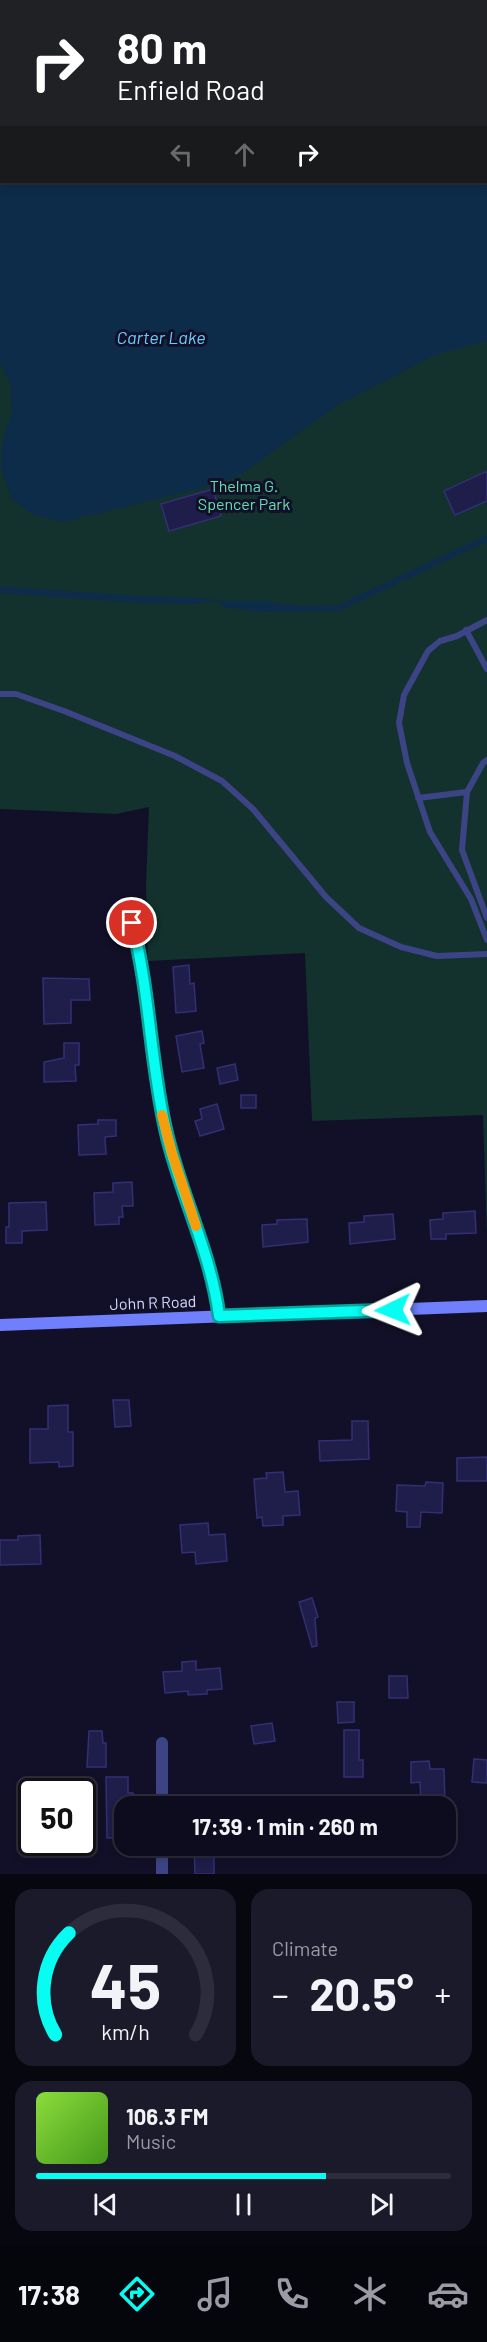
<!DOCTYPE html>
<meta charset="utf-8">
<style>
body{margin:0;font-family:Barlow,sans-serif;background:#1b1a2b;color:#f1f3f6;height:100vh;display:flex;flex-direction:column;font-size:22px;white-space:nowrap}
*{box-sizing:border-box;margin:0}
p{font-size:20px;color:#9a9ba4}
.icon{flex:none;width:33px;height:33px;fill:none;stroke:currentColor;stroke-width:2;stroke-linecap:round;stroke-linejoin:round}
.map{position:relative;height:1874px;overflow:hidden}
.side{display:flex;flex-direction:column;gap:15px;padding:15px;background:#070710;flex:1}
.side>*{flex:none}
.hud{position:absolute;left:0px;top:0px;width:488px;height:183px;box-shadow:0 3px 9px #0003,0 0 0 2px #2d2c3c;background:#202124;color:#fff;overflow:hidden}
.speed{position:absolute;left:18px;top:1778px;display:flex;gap:12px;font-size:30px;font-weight:700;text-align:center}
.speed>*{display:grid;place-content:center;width:78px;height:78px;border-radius:50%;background:#0d0c1e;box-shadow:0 3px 9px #0003,0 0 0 2px #2d2c3c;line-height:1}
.speed .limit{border:3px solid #111;border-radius:9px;background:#fff;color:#111}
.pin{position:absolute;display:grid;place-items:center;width:51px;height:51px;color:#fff;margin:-26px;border:3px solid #fff;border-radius:50%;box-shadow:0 2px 6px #0007}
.me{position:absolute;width:66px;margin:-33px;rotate:268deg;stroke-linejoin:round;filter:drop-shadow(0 0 4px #0008)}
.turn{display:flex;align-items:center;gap:21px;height:126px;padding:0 18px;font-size:27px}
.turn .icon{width:78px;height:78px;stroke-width:2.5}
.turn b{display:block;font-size:42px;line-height:51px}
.lanes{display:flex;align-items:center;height:57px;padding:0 18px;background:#0003;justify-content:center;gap:30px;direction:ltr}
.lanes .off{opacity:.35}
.big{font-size:45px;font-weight:700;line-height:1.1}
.side .tile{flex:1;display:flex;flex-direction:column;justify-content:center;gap:9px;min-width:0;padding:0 21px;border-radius:18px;background:#1b1a2b}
.side .dial{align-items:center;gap:0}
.dial svg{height:156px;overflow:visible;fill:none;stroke:#2d2c3c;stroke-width:7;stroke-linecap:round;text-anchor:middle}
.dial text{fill:#f1f3f6;stroke:none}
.song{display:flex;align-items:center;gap:18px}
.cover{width:72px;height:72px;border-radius:9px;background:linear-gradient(135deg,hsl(90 70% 55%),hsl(100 70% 35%))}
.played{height:6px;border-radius:3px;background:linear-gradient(90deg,#07fcf2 70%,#2d2c3c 70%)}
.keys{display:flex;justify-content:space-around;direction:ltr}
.heat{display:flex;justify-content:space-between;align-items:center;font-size:33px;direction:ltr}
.side .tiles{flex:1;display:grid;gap:15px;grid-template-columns:1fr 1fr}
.tile:last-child{grid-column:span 2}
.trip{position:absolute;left:114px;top:1796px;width:342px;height:60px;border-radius:18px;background:#0d0c1e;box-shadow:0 3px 9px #0003,0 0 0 2px #2d2c3c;font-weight:700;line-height:60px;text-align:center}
.menu{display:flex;height:96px;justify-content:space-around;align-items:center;background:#05050c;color:#9a9ba4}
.menu .icon{width:42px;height:42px}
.menu .on{color:#07fcf2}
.menu b{font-size:27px;color:#f1f3f6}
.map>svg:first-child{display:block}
.green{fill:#13322d;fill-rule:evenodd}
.water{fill:#0d2c4a;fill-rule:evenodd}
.building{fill:#1f1d49;stroke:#332f74;stroke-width:1.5}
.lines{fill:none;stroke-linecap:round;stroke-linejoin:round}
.service{stroke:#3c4486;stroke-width:6}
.minor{stroke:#3c4486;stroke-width:12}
.secondary{stroke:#7080fd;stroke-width:12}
.route-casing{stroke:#05a49d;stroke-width:15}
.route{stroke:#07fcf2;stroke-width:10}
.slow{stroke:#f59e0b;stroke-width:10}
.labels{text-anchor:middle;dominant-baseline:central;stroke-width:6;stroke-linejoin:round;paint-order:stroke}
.park-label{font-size:16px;fill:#63dfaf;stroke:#111028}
.street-label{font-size:16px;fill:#d8d9fe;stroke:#111028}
.water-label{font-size:18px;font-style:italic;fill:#67ccfd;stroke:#111028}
</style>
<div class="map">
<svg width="487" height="1874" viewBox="0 0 487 1874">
<rect width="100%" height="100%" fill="#111028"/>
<!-- green -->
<path class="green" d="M 0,0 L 487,0 L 487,1237 L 483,1115 L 312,1121 L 305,953 L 148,961 L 146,886 L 149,807 L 116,814 L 0,809 ZM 2,2 L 486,2 L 486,182 L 2,182 Z"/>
<!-- water -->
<path class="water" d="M 0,0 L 487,0 L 487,341 L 435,355 L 336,406 L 242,474 L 218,484 L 63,522 L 35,515 L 12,500 L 1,469 L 2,444 L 12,413 L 10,383 L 0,363 ZM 2,2 L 486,2 L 486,182 L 2,182 Z
M 487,535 L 487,542 L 339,611 L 263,612 L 223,607 L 221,603 L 207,601 L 200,604 L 138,603 L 0,593 L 0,586 L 139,596 L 204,598 L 221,601 L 265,601 L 302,606 L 337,605 Z"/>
<!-- building -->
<path class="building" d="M 487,471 L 487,501 L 455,515 L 444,491 Z
M 213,489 L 221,516 L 169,531 L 161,504 Z
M 189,965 L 190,984 L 194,983 L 196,1011 L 176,1013 L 173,967 Z
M 43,978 L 89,979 L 90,1000 L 71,1000 L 71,1023 L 44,1024 Z
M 202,1031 L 204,1043 L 200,1044 L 204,1068 L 182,1072 L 176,1036 Z
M 64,1043 L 79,1043 L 79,1065 L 75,1065 L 76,1081 L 44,1082 L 44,1062 L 64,1058 Z
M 235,1064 L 238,1080 L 220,1084 L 217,1068 Z
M 241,1095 L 256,1095 L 256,1108 L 241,1108 Z
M 217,1104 L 224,1129 L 200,1136 L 195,1121 L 202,1119 L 200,1109 Z
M 98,1120 L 116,1120 L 116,1136 L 105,1137 L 106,1154 L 79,1155 L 78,1125 L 98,1124 Z
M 132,1182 L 133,1206 L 122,1206 L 123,1217 L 119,1217 L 119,1224 L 95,1225 L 94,1193 L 113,1192 L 113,1183 Z
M 46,1202 L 47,1230 L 22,1231 L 22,1243 L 6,1243 L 6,1227 L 9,1227 L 9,1203 Z
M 475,1211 L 476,1233 L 446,1234 L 446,1239 L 431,1239 L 430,1220 L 443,1219 L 443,1213 Z
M 393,1214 L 395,1239 L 350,1244 L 349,1223 L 364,1222 L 364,1216 Z
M 307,1219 L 308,1242 L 263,1247 L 262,1225 L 277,1224 L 277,1220 Z
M 113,1400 L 129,1400 L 131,1426 L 115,1427 Z
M 68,1405 L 68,1432 L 73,1432 L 73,1466 L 59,1467 L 59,1462 L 30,1463 L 30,1429 L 48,1429 L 48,1406 Z
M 352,1421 L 368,1421 L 369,1459 L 320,1461 L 319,1441 L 352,1440 Z
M 487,1457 L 487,1481 L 457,1481 L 457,1458 Z
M 283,1472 L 285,1492 L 298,1491 L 300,1515 L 283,1516 L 283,1525 L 263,1526 L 262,1517 L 257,1518 L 254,1479 L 267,1478 L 266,1473 Z
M 426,1482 L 443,1483 L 442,1513 L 421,1512 L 420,1527 L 407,1527 L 407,1512 L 396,1511 L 397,1485 L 425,1486 Z
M 208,1523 L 209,1535 L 225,1534 L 227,1561 L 196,1564 L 195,1552 L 182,1553 L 180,1525 Z
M 40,1535 L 41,1564 L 0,1565 L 0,1540 L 18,1540 L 18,1536 Z
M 312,1598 L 318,1617 L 315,1618 L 317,1646 L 312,1647 L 299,1602 Z
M 196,1661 L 196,1670 L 220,1668 L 222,1689 L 207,1690 L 207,1694 L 188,1695 L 188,1691 L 165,1693 L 163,1672 L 182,1671 L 182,1662 Z
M 389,1676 L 407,1676 L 408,1698 L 389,1698 Z
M 337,1702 L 354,1702 L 354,1722 L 338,1723 Z
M 272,1723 L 275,1741 L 254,1744 L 251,1726 Z
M 344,1730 L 359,1730 L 359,1760 L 363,1760 L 363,1777 L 344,1777 Z
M 89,1731 L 102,1731 L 103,1743 L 106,1743 L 106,1767 L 87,1767 Z
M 474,1759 L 487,1760 L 487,1783 L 472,1782 Z
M 429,1761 L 430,1769 L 444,1769 L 445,1806 L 424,1806 L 424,1802 L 421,1802 L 420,1782 L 411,1783 L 411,1762 Z
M 106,1777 L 128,1777 L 128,1793 L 133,1793 L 133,1806 L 124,1806 L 124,1837 L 107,1838 Z
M 194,1845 L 214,1845 L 214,1874 L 195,1874 Z"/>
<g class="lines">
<!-- service -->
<path class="service" d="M 487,620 L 457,636 L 440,641 L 428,651 L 404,695 L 399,723 L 407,763 L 430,832 L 471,899 L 487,940
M 466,630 L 487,669
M 0,694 L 16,694 L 64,711 L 175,756 L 222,781 L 253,809 L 326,897 L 359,928 L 401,947 L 437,956 L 487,954
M 487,760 L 483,763 L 467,792 L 462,850 L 487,918
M 418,798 L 467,792"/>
<!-- minor -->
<path class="minor" d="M 132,923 C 150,991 150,1062 166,1131 C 180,1194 211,1252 219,1316
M 162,1743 L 162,1806
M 162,1845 L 162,1874"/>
<!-- secondary -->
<path class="secondary" d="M 0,1325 L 487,1306"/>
</g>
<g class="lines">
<defs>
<path id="route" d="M 132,923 C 150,991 150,1062 166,1131 C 180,1194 211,1252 219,1316 L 393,1310"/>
</defs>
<!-- route casing -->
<use href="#route" class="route-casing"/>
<!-- route -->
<use href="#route" class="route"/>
<!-- slow -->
<path class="slow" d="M 162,1115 L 172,1153 L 196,1226"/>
</g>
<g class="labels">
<!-- park labels -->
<g class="park-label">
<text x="244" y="485">Thelma G.<tspan x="244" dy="18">Spencer Park</tspan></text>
</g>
<!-- street labels -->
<g class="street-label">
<text transform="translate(153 1302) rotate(-2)">John R Road</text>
</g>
<!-- water labels -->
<g class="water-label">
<text x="161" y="337">Carter Lake</text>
</g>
</g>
</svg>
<div class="speed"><div class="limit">50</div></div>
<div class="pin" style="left:132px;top:923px;background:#d93025"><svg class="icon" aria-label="arrive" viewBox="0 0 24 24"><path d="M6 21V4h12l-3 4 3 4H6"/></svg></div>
<svg class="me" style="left:393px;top:1310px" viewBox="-20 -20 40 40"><path d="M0-17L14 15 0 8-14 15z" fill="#07fcf2" stroke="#fff" stroke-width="4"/></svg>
<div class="trip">17:39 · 1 min · 260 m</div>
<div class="hud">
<div class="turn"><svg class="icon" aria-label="right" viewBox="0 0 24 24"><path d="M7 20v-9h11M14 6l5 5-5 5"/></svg><div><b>80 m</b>Enfield Road</div></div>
<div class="lanes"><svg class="icon off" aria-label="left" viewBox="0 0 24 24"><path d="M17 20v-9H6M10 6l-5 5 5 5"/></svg><svg class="icon off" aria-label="ahead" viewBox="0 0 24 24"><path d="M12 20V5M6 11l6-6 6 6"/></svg><svg class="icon" aria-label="right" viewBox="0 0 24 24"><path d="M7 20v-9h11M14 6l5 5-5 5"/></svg></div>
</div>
</div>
<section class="side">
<div class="tiles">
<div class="tile dial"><svg viewBox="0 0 100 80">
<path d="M14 69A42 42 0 1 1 86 69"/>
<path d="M14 69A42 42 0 0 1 21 17" stroke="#07fcf2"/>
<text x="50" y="56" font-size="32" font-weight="700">45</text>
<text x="50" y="72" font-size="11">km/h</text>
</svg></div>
<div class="tile"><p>Climate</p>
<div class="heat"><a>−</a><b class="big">20.5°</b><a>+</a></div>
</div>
<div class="tile">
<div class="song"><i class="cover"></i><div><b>106.3 FM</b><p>Music</p></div></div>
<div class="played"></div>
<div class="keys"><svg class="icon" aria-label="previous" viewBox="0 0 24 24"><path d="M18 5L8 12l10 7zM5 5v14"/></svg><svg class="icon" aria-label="pause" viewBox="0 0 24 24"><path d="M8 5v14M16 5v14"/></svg><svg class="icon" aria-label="next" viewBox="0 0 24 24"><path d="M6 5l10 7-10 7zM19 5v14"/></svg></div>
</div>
</div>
</section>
<nav class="menu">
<b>17:38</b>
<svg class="icon on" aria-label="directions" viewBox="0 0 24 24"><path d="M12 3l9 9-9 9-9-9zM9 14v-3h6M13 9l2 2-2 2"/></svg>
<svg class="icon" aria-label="music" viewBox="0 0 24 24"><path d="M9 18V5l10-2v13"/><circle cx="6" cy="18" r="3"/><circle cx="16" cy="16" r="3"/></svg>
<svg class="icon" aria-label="phone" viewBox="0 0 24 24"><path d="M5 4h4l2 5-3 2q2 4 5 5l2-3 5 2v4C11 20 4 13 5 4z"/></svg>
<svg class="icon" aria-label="climate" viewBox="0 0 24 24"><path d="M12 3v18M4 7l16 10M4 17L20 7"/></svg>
<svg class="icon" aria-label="car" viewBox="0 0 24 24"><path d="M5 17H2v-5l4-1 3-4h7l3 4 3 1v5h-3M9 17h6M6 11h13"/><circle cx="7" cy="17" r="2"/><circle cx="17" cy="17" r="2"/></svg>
</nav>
